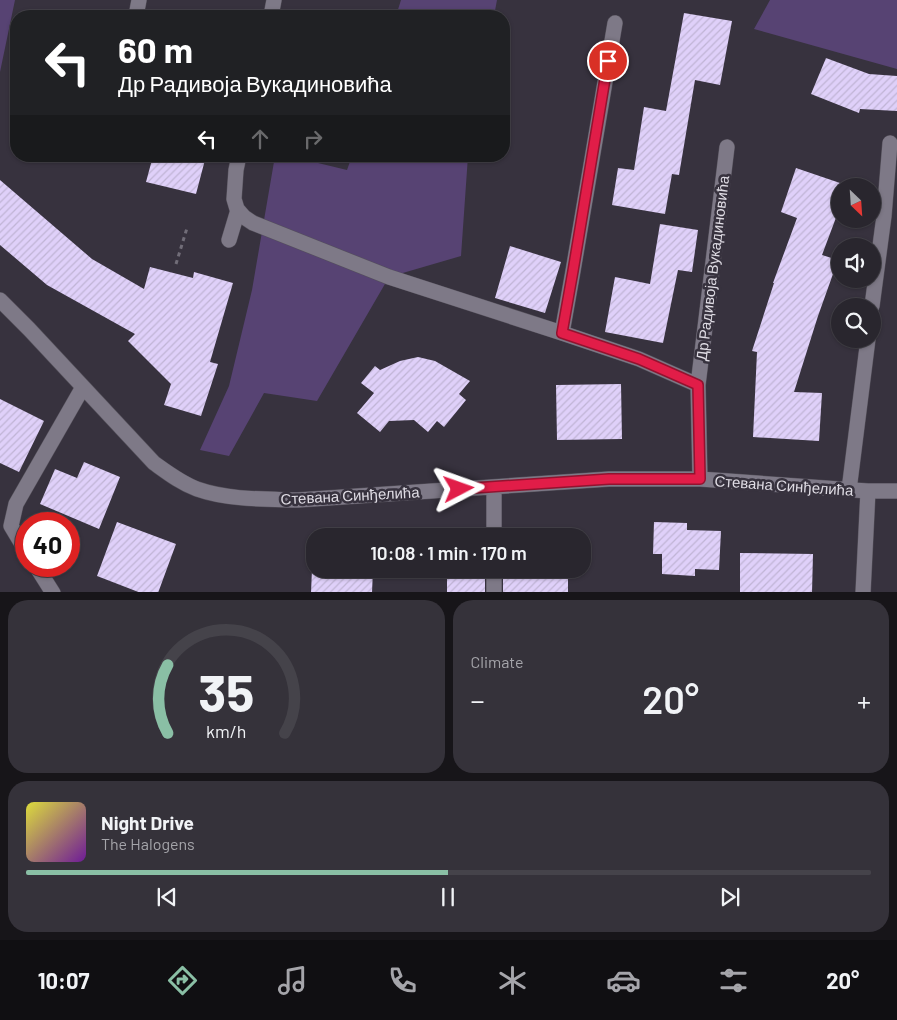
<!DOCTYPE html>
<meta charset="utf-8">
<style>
body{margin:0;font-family:Barlow,sans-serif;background:#35323a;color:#f1f3f6;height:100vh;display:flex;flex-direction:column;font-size:19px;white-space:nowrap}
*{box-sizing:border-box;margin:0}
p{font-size:16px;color:#a5a5aa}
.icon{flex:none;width:28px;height:28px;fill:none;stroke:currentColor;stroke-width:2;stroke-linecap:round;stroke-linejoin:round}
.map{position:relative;height:592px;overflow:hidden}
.drawer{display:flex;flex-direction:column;gap:8px;padding:8px;background:#171519;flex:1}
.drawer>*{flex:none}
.guide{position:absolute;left:10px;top:10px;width:500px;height:152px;border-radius:20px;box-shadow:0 1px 4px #0004,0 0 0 1px #45434a;background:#202124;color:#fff;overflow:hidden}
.needle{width:32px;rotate:155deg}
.buttons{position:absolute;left:831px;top:178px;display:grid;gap:10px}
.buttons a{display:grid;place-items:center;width:50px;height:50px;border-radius:50%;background:#29262e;box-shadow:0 1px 4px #0004,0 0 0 1px #45434a;font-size:25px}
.speed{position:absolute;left:15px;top:512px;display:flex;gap:10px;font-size:25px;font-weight:700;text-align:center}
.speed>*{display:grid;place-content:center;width:65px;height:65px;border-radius:50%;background:#29262e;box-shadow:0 1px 4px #0004,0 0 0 1px #45434a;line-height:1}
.speed .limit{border:8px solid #d22;background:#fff;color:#111}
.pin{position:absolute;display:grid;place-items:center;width:42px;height:42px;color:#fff;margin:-21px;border:2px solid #fff;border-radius:50%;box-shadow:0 1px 5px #0007}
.me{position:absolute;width:55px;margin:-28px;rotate:86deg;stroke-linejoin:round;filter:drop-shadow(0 0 4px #0008)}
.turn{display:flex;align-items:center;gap:18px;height:105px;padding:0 25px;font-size:22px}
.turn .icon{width:65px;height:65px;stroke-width:2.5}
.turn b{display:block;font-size:35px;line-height:42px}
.lanes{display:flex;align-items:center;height:48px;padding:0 25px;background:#0003;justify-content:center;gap:25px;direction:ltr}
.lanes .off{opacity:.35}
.big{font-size:38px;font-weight:600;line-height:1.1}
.drawer .card{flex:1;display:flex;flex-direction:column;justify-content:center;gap:8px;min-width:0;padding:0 18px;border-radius:20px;background:#35323a}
.drawer .dial{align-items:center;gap:0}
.dial svg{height:130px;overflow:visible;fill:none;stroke:#45434a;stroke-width:7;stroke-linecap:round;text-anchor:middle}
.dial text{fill:#f1f3f6;stroke:none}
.song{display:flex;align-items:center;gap:15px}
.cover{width:60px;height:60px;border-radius:8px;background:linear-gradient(135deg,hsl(60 70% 55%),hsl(280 70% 35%))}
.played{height:5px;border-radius:2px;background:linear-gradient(90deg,#8abfa5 50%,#45434a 50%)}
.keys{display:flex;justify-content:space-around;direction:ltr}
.heat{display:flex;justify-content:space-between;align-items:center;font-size:28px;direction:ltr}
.drawer .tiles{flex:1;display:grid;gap:8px;grid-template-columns:1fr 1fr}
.card:last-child{grid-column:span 2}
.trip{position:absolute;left:306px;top:528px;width:285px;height:50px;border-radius:20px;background:#29262e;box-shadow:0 1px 4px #0004,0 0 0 1px #45434a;font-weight:600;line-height:50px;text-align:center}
.dock{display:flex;height:80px;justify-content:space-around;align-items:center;background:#100f12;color:#a5a5aa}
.dock .icon{width:35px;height:35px}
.dock .on{color:#8abfa5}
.dock b{font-size:22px;color:#f1f3f6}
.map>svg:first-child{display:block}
.grass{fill:#574373}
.building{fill:url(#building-hatch)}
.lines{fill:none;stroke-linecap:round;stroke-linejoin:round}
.minor-casing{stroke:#54505a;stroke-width:16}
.path{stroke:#716d78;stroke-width:3;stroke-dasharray:4 4;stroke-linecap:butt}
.minor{stroke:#7e7987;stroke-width:15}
.route-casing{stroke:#92132f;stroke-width:12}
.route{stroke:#e11d48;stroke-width:9}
.labels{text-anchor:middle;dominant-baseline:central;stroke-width:5;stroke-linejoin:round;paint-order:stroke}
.street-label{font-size:15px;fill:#dfdce4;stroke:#37323e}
</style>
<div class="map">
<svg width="897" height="593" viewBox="0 0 897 593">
<defs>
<pattern id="building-hatch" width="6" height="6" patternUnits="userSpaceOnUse" patternTransform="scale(1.25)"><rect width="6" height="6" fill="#dfd0f9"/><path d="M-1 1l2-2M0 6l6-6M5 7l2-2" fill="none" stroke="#c0b4d5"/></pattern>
</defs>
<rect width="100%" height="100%" fill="#37323e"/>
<!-- grass -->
<path class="grass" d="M 0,0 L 15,0 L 0,72 Z
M 401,0 L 497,0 L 494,16 L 396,16 Z
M 770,0 L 897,0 L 897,69 L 754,29 Z
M 275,156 L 289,156 L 347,170 L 352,156 L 468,156 L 461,256 L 389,277 L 317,401 L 264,393 L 229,456 L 200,450 L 229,386 L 252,290 Z"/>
<!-- building -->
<path class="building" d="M 684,13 L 732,21 L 720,85 L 695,80 L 679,175 L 672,174 L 665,214 L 612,205 L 618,168 L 634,170 L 644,107 L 666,111 Z
M 826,58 L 869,74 L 897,76 L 897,111 L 860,109 L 859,113 L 811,94 Z
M 153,156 L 206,156 L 196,194 L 146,182 Z
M 796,168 L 840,183 L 840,207 L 822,255 L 838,260 L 818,316 L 794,392 L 822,393 L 819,441 L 753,437 L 757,352 L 752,351 L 774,283 L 773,283 L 797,218 L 781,212 Z
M 0,180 L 92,259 L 144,289 L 150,267 L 193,278 L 194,272 L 233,283 L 210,362 L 218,364 L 201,416 L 164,405 L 171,384 L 128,341 L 135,334 L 47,285 L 0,245 Z
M 660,224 L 698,230 L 692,272 L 678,270 L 663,343 L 605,332 L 615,277 L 650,284 Z
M 510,246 L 561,262 L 545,313 L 495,298 Z
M 418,357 L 435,361 L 470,381 L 459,394 L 466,400 L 444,427 L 437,421 L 428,432 L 414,420 L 389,421 L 380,432 L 357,413 L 374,393 L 361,383 L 375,366 L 380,370 L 400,361 Z
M 621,384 L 622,439 L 557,440 L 556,385 Z
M 0,399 L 44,421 L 19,472 L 0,463 Z
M 84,462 L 120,477 L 99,529 L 40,504 L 55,469 L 77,478 Z
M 117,522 L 176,544 L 158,593 L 141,593 L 97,576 Z
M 654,522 L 687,523 L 687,530 L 721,531 L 719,570 L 695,569 L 695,576 L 662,574 L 662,554 L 653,554 Z
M 740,553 L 813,554 L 812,593 L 740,593 Z
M 312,569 L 373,569 L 372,593 L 311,593 Z
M 447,569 L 485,569 L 485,593 L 447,593 Z
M 503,569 L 568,569 L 568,593 L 503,593 Z"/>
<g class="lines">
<defs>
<path id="minor" d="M 136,16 L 139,0
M 271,16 L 274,0
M 239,156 L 236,170 L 234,199 L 237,209 L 244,217 L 253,223 L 389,277 L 562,333 L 639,359 L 698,385
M 229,240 L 238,210
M 0,300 L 29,329 L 154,463 C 168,473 181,483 197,489 C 228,500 266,499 298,500 L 609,479 L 700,479 L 868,491 L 897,491
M 872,306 L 884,216 L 890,143
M 562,333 L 573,271 L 615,23
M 700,479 L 698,385 L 727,147
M 849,490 L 868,339
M 494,536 L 494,487
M 26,551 L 11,526 L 16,504 L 83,387
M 36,566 L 53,593
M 494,593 L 494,569
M 863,593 L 868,491"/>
</defs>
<!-- minor casing -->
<use href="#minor" class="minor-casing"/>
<!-- path -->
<path class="path" d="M 176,264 L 187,228"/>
<!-- minor -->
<use href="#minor" class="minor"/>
</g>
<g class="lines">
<defs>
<path id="route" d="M 459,489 L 609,479 L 700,479 L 698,385 L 639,359 L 562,333 L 573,271 L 608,61"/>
</defs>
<!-- route casing -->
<use href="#route" class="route-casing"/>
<!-- route -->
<use href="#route" class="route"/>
</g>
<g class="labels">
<!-- street labels -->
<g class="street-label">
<text transform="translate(712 268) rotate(-83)">Др Радивоја Вукадиновића</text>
<text transform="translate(784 485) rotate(4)">Стевана Синђелића</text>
<text transform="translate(350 495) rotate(-3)">Стевана Синђелића</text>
</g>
</g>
</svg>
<div class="buttons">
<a><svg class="needle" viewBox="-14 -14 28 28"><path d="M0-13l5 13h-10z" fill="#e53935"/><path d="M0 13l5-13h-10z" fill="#a5a5aa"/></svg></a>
<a><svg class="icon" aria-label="sound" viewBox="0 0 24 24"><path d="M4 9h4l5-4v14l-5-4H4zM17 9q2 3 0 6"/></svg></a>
<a><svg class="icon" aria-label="search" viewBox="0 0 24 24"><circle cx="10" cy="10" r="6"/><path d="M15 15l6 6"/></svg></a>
</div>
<div class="speed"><div class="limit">40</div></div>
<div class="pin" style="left:608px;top:61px;background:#d93025"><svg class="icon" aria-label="arrive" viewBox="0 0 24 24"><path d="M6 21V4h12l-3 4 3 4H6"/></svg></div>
<svg class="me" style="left:459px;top:489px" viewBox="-20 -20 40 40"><path d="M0-17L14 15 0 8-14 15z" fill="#e11d48" stroke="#fff" stroke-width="4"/></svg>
<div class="trip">10:08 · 1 min · 170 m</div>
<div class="guide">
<div class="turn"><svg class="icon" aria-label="left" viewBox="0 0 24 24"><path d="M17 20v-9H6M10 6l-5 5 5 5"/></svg><div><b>60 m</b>Др Радивоја Вукадиновића</div></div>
<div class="lanes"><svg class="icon" aria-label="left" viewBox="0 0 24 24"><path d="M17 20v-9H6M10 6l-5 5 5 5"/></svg><svg class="icon off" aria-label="ahead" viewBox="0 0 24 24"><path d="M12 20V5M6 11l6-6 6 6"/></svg><svg class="icon off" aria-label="right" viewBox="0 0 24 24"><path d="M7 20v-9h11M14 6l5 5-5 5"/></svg></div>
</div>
</div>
<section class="drawer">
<div class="tiles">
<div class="card dial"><svg viewBox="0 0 100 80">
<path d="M14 69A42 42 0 1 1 86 69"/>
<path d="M14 69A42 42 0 0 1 14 27" stroke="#8abfa5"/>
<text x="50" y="56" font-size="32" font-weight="700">35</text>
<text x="50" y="72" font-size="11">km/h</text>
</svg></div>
<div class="card"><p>Climate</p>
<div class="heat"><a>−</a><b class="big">20°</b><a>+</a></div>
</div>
<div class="card">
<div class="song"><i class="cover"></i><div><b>Night Drive</b><p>The Halogens</p></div></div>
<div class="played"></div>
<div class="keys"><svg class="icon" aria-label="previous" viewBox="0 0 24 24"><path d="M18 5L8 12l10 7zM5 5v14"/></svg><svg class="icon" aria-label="pause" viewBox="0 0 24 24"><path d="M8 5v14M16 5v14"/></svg><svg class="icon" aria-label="next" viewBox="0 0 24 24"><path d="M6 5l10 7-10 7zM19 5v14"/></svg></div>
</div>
</div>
</section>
<nav class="dock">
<b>10:07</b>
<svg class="icon on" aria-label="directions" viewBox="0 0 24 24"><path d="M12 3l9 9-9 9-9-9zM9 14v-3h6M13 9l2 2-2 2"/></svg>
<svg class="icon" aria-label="music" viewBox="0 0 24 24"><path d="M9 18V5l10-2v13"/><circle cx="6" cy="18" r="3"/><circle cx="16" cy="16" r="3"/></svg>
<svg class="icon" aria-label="phone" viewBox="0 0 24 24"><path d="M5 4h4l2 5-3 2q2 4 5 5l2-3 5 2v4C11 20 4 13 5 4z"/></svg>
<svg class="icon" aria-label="climate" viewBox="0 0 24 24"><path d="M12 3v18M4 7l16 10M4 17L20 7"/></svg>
<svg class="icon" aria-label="car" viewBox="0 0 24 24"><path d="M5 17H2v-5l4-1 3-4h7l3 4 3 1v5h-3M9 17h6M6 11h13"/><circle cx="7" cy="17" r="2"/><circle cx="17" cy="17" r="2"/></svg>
<svg class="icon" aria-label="filters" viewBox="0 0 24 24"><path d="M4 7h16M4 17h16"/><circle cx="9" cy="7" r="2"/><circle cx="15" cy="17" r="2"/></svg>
<b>20°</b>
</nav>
